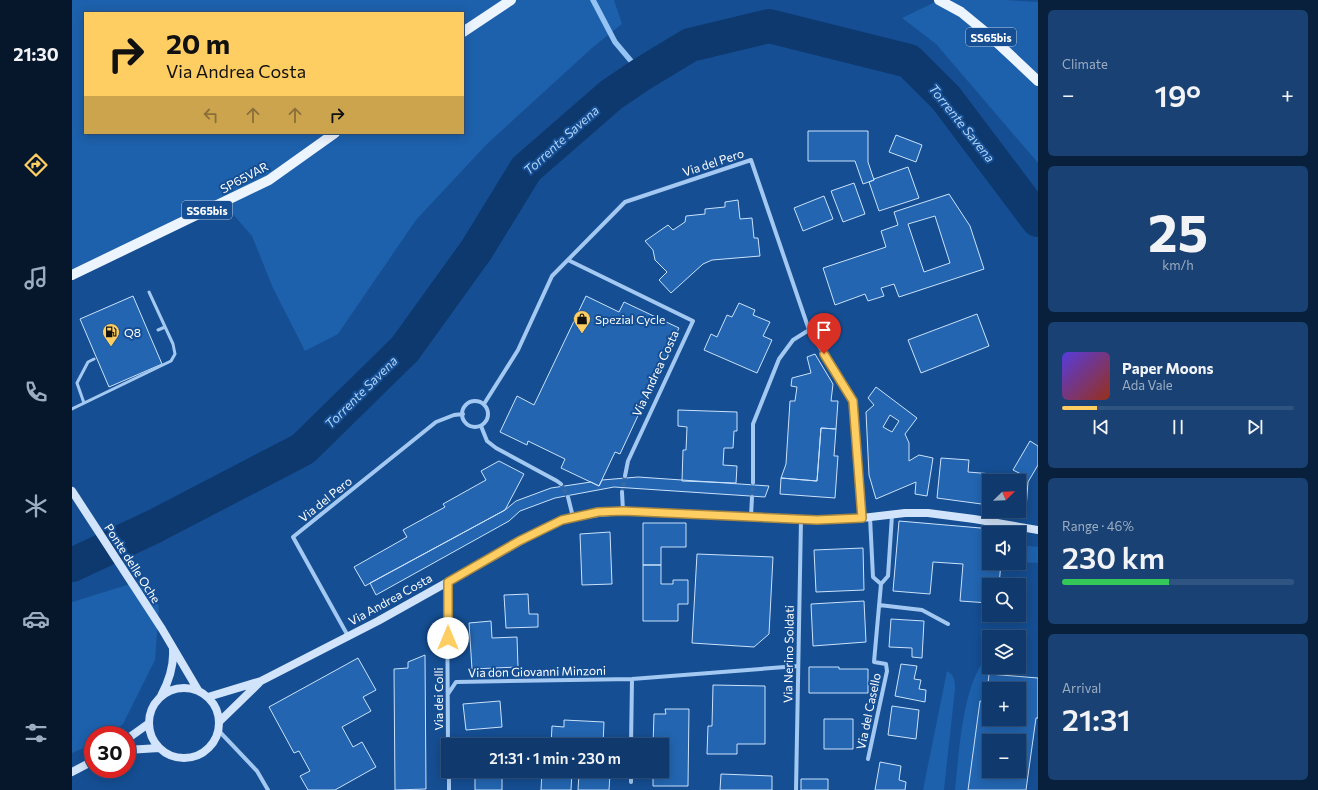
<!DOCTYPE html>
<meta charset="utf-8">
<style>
body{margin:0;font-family:Commissioner,sans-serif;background:#194173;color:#f1f3f6;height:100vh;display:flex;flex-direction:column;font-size:15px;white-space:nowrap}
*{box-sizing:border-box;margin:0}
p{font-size:13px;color:#9cadc2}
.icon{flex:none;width:22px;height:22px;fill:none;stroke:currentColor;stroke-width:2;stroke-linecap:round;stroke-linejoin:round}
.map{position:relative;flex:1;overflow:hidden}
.panel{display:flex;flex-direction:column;gap:10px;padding:10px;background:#09203c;width:280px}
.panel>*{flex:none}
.guide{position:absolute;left:12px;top:12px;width:380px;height:122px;border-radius:0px;box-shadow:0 2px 10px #0003,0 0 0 1px #305481;background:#ffce62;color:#111;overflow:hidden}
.needle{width:26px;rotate:67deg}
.controls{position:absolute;left:910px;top:474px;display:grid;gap:8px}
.controls a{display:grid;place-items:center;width:44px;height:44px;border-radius:0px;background:#103a6e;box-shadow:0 2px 10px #0003,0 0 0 1px #305481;font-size:20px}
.speed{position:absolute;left:12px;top:726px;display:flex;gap:8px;font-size:20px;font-weight:700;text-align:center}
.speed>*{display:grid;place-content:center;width:52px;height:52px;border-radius:50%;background:#103a6e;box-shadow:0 2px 10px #0003,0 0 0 1px #305481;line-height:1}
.speed .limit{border:6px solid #d22;background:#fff;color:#111}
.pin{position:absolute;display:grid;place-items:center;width:34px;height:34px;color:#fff;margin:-41px -17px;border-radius:50% 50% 50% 0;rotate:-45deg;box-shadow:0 0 4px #0007}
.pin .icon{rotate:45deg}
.me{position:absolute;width:44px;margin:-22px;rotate:0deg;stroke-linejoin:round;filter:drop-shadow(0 0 3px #0008)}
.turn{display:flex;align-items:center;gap:14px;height:84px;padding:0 16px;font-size:18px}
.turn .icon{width:52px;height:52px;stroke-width:2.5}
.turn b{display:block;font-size:28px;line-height:34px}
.lanes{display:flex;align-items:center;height:38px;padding:0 16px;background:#0003;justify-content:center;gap:20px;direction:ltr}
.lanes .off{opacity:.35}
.big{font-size:30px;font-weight:600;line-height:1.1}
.panel .tile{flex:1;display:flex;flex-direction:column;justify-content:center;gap:6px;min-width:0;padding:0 14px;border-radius:6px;background:#194173}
.panel .dial{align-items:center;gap:0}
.dial b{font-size:52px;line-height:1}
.song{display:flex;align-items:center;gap:12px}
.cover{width:48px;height:48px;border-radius:6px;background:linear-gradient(135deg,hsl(250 70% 55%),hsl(10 70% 35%))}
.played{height:4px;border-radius:2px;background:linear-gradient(90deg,#ffce62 15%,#305481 15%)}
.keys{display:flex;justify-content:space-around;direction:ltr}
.heat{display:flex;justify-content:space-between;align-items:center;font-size:22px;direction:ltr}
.charge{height:6px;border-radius:3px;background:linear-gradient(90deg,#34c759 46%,#305481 0)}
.trip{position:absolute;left:369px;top:738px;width:228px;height:40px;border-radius:0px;background:#103a6e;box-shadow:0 2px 10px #0003,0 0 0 1px #305481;font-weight:600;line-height:40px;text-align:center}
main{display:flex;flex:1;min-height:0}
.menu{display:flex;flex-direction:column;width:72px;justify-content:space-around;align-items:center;background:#06172c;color:#9cadc2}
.menu .icon{width:28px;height:28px}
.menu .active{color:#ffce62}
.menu b{font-size:18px;color:#f1f3f6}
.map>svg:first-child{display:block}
.green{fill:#1d60ab;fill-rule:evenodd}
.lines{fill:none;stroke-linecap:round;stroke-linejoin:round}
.stream{stroke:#95c3f4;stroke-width:5.5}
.river{stroke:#0d396e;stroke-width:34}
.building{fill:#2365b0;stroke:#cae2fc;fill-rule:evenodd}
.street-tunnel{stroke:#3869a2;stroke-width:4;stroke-dasharray:4 2;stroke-linecap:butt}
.lane{stroke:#a3c8f1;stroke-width:3}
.street{stroke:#a3c8f1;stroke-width:4}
.secondary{stroke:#d1e4fb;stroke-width:8}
.primary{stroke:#ecf4ff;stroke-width:10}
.route-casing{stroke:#a68640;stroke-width:10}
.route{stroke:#ffce62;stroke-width:7}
.labels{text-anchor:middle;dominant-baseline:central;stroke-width:4;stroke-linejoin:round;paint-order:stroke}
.shield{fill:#154e92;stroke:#b9cade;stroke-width:1}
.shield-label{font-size:11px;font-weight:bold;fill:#fff}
.street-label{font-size:12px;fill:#fff;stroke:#154e92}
.poi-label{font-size:12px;fill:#fff;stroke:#154e92;text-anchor:start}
.water-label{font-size:13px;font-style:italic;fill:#afd2f8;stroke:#154e92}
</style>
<main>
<nav class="menu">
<b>21:30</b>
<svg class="icon active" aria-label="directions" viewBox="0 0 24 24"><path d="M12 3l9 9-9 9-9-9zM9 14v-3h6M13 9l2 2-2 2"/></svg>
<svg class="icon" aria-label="music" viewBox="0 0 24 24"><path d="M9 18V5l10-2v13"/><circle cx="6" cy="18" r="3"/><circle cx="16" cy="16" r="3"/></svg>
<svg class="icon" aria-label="phone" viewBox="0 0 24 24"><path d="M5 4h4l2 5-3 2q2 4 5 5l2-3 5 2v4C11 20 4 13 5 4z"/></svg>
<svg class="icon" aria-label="climate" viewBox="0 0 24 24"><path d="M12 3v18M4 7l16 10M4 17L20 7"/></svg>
<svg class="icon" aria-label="car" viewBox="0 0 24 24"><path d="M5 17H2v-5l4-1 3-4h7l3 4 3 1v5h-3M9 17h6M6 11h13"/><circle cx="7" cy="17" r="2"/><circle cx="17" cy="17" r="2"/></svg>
<svg class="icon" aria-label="filters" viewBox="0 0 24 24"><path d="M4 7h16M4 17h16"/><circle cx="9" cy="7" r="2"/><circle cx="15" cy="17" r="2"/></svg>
</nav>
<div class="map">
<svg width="966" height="790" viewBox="0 0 966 790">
<rect width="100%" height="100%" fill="#154e92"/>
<!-- green -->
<path class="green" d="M 0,0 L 542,0 L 550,24 L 520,48 L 414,145 L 344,220 L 266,334 L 233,351 L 201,288 L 180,236 L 152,204 L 0,270 ZM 13,13 L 391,13 L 391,133 L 13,133 Z
M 867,0 L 934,0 L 966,2 L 966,163 L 864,44 L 830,18 Z
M 947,545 L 966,547 L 966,563 L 947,562 Z
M 71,580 L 87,606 L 83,660 L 51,724 L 37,735 L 21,735 L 21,744 L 0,753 L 0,602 Z
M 917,663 L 917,667 L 930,667 L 937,676 L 917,674 L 914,702 L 908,701 L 896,790 L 883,790 C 887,753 890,696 909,665 Z
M 875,671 C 883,676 883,681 883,689 L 872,790 L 851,790 Z"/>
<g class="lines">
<!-- stream -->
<path class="stream" d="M 521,0 L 543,42 L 570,74"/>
<!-- river -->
<path class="river" d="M 0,565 L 83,526 L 231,449 L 333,349 L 405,249 L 454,169 L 539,95 L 570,74 L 618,45 L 697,26 L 837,61 L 874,98 L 966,220"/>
</g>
<!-- building -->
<path class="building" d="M 736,131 L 796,131 L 796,162 L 802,180 L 791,184 L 783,161 L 736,161 Z
M 824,135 L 850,145 L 844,162 L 817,152 Z
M 836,167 L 847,198 L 807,211 L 797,182 L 802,180 L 802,179 Z
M 782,183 L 793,214 L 771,222 L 759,191 Z
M 877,194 L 898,226 L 912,269 L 827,297 L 822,284 L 809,288 L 812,296 L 796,301 L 793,294 L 763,305 L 751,268 L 814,247 L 809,231 L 826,225 L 822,212 ZM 863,216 L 878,263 L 852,272 L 836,224 Z
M 752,196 L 761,219 L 731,231 L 722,208 Z
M 666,200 L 668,219 L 680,218 L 682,238 L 686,238 L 688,256 L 640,260 L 631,264 L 599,293 L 587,280 L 595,272 L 583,260 L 581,250 L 573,241 L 596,225 L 601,230 L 613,222 L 614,216 L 633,214 L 633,209 L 653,207 L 653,202 Z
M 61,296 L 90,364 L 37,387 L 8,319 Z
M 514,296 L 547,312 L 552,302 L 607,328 L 548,454 L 543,452 L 527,486 L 489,468 L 493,459 L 456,441 L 455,445 L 428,432 L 445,396 L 462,405 Z
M 667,303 L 683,310 L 681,315 L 698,322 L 691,336 L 700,340 L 685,373 L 632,350 L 639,334 L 645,337 L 655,315 L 660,317 Z
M 905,314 L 917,346 L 849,373 L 836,340 Z
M 743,354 L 761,384 L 759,401 L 766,401 L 764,429 L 749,428 L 745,481 L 709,478 L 714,464 L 718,401 L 723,401 L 725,387 L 719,386 L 720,378 L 739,373 L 735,357 Z
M 804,387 L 845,418 L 833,434 L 837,443 L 837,461 L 847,455 L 861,458 L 855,496 L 843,494 L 844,482 L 804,499 L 797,475 L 794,412 L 802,405 L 796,398 ZM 818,415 L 827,421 L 820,432 L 811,427 Z
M 606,410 L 665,412 L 665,431 L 662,431 L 661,448 L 652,448 L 651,465 L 665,466 L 664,483 L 610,481 L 611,450 L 614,450 L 615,427 L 606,426 Z
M 749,428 L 764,429 L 762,456 L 766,456 L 763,498 L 708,494 L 709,478 L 745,481 Z
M 958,441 L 966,446 L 966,465 L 956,482 L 954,509 L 947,509 L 947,481 L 941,481 L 949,474 L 941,470 Z
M 869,458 L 897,460 L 896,472 L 933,475 L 941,481 L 917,481 L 917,505 L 865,498 Z
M 427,461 L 452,474 L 433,510 L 293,586 L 282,567 L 335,537 L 331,530 L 373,507 L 371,504 L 414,480 L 409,471 Z
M 566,477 L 697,486 L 693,497 L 542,487 L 483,498 L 448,511 L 437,521 L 304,595 L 298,583 L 433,510 L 444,501 L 479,488 L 519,482 L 527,486 L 530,480 Z
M 827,521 L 932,530 L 931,533 L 917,533 L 917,563 L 929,563 L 927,585 L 917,585 L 917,603 L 888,601 L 891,564 L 861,562 L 858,594 L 821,591 Z
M 571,523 L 614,523 L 614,547 L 589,547 L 589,565 L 571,565 Z
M 538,532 L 540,584 L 510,585 L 508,534 Z
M 791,548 L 792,590 L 744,592 L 742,550 Z
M 625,554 L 701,557 L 697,634 L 682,647 L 620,643 Z
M 571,565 L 589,565 L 589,584 L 601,584 L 601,580 L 616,580 L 616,604 L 606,604 L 606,621 L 571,621 Z
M 456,594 L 457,614 L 466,614 L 466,627 L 434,628 L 432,595 Z
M 792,601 L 794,642 L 741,646 L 739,604 Z
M 819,619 L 852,621 L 850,658 L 840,657 L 840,648 L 817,647 Z
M 419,621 L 420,638 L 445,637 L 446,667 L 400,669 L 397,623 Z
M 353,655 L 354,789 L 323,790 L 322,669 L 336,668 L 336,662 Z
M 286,658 L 304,690 L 291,697 L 299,711 L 270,727 L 281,747 L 290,742 L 304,767 L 263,790 L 236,790 L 228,776 L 238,771 L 227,751 L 222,753 L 197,707 Z
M 829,664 L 845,666 L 842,679 L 849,680 L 847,689 L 854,690 L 853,702 L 823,696 Z
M 737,667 L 767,667 L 767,669 L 796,669 L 796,693 L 737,693 Z
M 917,674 L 966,678 L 966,718 L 964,718 L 954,790 L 896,790 L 908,701 L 914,702 ZM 917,689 L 947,689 L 947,719 L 917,719 ZM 917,741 L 947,741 L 947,771 L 917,771 Z
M 641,685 L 693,686 L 693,744 L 665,744 L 665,754 L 635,754 L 636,726 L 640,726 Z
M 428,701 L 430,727 L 394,730 L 391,704 Z
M 820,706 L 847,710 L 844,739 L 816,735 Z
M 593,709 L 617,709 L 616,786 L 581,786 L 581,771 L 590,771 L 590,745 L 581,745 L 582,714 L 594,714 Z
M 752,719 L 781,719 L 781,749 L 752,749 Z
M 492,720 L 532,722 L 531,745 L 479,745 L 480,726 L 492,727 Z
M 808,762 L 829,766 L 827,780 L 834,782 L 833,790 L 803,790 Z
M 403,771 L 430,771 L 430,790 L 403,790 Z
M 470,771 L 521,771 L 521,773 L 538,774 L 537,790 L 506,790 L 507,773 L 500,772 L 499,790 L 469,790 Z
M 649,774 L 700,776 L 700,790 L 648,790 Z
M 729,779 L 756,779 L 756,790 L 729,790 Z"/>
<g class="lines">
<!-- street-tunnel -->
<path class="street-tunnel" d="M 489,484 L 496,497
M 550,492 L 553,476
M 680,497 L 681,483"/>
<!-- lane -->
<path class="lane" d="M 86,330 L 93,327
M 12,403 L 5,383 L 16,362 L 22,359
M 0,409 L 99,361 L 103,354 L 101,344 L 77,292"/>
<!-- street -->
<path class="street" d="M 496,260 L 621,321 L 556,461 L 553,476
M390 414a13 13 0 1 1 26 0a13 13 0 1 1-26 0Z
M 412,404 L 446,350 L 480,276 L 553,202 L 679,160 L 737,330 L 781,401 L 790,518
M 409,426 L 415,441 L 424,448 L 485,481 L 489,484
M 681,483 L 681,424 L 707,359 L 721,340 L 737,330
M 550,492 L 551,511
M 496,497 L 501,517
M 679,516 L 680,497
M 798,517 L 801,577 L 809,584
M 375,581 L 376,745
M 807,605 L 850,610 L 876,624
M 276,636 L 221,537 L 364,422 L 382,415 L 391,414
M 376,694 L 384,682 L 560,679 L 726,666
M 147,731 L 185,771 L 196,790
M 559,745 L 560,679
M 796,759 L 815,671 L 814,664 L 802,662 L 809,584 L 816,576 L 820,515
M 377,771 L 377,790
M 559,782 L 559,771
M 724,790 L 729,519"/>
<!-- secondary -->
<path class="secondary" d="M 0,491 L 90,629 L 126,690
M77 723a35 35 0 1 1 70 0a35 35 0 1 1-70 0Z
M 89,696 C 97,681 102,667 101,650
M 136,697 L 189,681 L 306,621 L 472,528 L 489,520 L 501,517 L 526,513 L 551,511 L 745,520 L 790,518 L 833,513 L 856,513 L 902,519 L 966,530
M 148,721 L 187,683
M 55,739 L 76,724
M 55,750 L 87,748
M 0,772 L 21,761"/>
<!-- primary -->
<path class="primary" d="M 867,0 L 889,12 L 917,35 L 966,81
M 391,32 L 439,0
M 0,275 L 197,180 L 263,133"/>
</g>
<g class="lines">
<defs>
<path id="route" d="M 376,638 L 376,582 L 447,541 L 490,520 L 526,512 L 551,511 L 745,520 L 790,518 L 781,401 L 752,354"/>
</defs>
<!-- route casing -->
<use href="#route" class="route-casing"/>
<!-- route -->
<use href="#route" class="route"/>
</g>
<!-- icons -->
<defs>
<symbol id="shop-pin" viewBox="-11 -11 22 30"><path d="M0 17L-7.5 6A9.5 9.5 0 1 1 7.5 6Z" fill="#ffce62" stroke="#154e92"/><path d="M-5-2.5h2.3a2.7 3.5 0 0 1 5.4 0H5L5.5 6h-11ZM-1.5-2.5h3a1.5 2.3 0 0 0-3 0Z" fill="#111"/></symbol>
<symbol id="fuel-pin" viewBox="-11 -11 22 30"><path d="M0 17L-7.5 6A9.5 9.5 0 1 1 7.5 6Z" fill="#ffce62" stroke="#154e92"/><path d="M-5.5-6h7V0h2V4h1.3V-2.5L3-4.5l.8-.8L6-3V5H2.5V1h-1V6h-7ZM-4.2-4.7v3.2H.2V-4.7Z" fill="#111"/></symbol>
</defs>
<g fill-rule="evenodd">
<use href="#shop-pin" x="500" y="309" width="20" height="27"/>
<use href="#fuel-pin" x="29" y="322" width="20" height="27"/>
</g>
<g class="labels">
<!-- shield labels -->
<g class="shield">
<rect x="894" y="28" width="50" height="18" rx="3"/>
<rect x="110" y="201" width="50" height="18" rx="3"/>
</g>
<g class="shield-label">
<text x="919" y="37">SS65bis</text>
<text x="135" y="210">SS65bis</text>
</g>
<!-- street labels -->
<g class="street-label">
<text transform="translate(641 162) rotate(-18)">Via del Pero</text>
<text transform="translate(172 177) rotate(-28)">SP65VAR</text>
<text transform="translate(583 373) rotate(-65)">Via Andrea Costa</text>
<text transform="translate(253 499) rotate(-39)">Via del Pero</text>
<text transform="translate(61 563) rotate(57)">Ponte delle Oche</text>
<text transform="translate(318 599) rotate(-29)">Via Andrea Costa</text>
<text transform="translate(716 654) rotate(-89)">Via Nerino Soldati</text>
<text transform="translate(465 671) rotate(-1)">Via don Giovanni Minzoni</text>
<text transform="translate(366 699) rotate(-90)">Via dei Colli</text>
<text transform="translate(796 711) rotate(-78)">Via del Casello</text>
</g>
<!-- poi labels -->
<g class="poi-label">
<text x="523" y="319">Spezial Cycle</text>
<text x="52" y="332">Q8</text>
</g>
<!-- water labels -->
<g class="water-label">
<text transform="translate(890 123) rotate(51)">Torrente Savena</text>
<text transform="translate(489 140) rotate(-42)">Torrente Savena</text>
<text transform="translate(289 392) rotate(-45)">Torrente Savena</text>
</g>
</g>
</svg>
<div class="controls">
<a><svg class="needle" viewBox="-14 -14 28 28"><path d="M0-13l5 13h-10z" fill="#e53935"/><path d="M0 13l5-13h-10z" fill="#9cadc2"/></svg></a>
<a><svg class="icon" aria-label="sound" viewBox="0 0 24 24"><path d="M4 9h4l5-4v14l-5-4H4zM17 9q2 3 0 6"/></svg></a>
<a><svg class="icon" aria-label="search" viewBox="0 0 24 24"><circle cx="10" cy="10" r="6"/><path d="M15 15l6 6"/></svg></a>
<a><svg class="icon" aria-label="layers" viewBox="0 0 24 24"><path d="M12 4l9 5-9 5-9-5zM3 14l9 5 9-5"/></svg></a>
<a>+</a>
<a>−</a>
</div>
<div class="speed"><div class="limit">30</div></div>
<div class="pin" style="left:752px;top:354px;background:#d93025"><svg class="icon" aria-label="arrive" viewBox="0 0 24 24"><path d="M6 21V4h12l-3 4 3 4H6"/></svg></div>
<svg class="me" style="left:376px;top:638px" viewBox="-20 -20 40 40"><circle r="19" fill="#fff"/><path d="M0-13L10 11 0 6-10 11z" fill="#ffce62"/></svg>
<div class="trip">21:31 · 1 min · 230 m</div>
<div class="guide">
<div class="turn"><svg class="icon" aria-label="right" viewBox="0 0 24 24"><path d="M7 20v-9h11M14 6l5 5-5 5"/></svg><div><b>20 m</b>Via Andrea Costa</div></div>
<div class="lanes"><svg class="icon off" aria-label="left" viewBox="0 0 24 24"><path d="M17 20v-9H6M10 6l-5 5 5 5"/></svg><svg class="icon off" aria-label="ahead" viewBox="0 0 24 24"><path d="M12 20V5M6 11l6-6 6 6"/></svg><svg class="icon off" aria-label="ahead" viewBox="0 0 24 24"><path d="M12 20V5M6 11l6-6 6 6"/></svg><svg class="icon" aria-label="right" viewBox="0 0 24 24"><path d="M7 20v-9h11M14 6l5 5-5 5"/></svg></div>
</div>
</div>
<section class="panel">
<div class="tile"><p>Climate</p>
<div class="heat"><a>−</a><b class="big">19°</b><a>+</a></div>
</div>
<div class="tile dial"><b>25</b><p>km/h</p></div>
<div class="tile">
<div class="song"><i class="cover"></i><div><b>Paper Moons</b><p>Ada Vale</p></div></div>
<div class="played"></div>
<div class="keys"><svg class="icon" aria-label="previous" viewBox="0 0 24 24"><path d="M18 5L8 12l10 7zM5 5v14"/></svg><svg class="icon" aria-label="pause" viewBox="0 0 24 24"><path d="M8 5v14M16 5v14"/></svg><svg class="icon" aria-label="next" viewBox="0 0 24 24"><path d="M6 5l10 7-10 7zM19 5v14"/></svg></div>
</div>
<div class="tile"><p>Range · 46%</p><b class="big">230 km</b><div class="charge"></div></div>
<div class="tile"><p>Arrival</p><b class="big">21:31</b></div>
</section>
</main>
